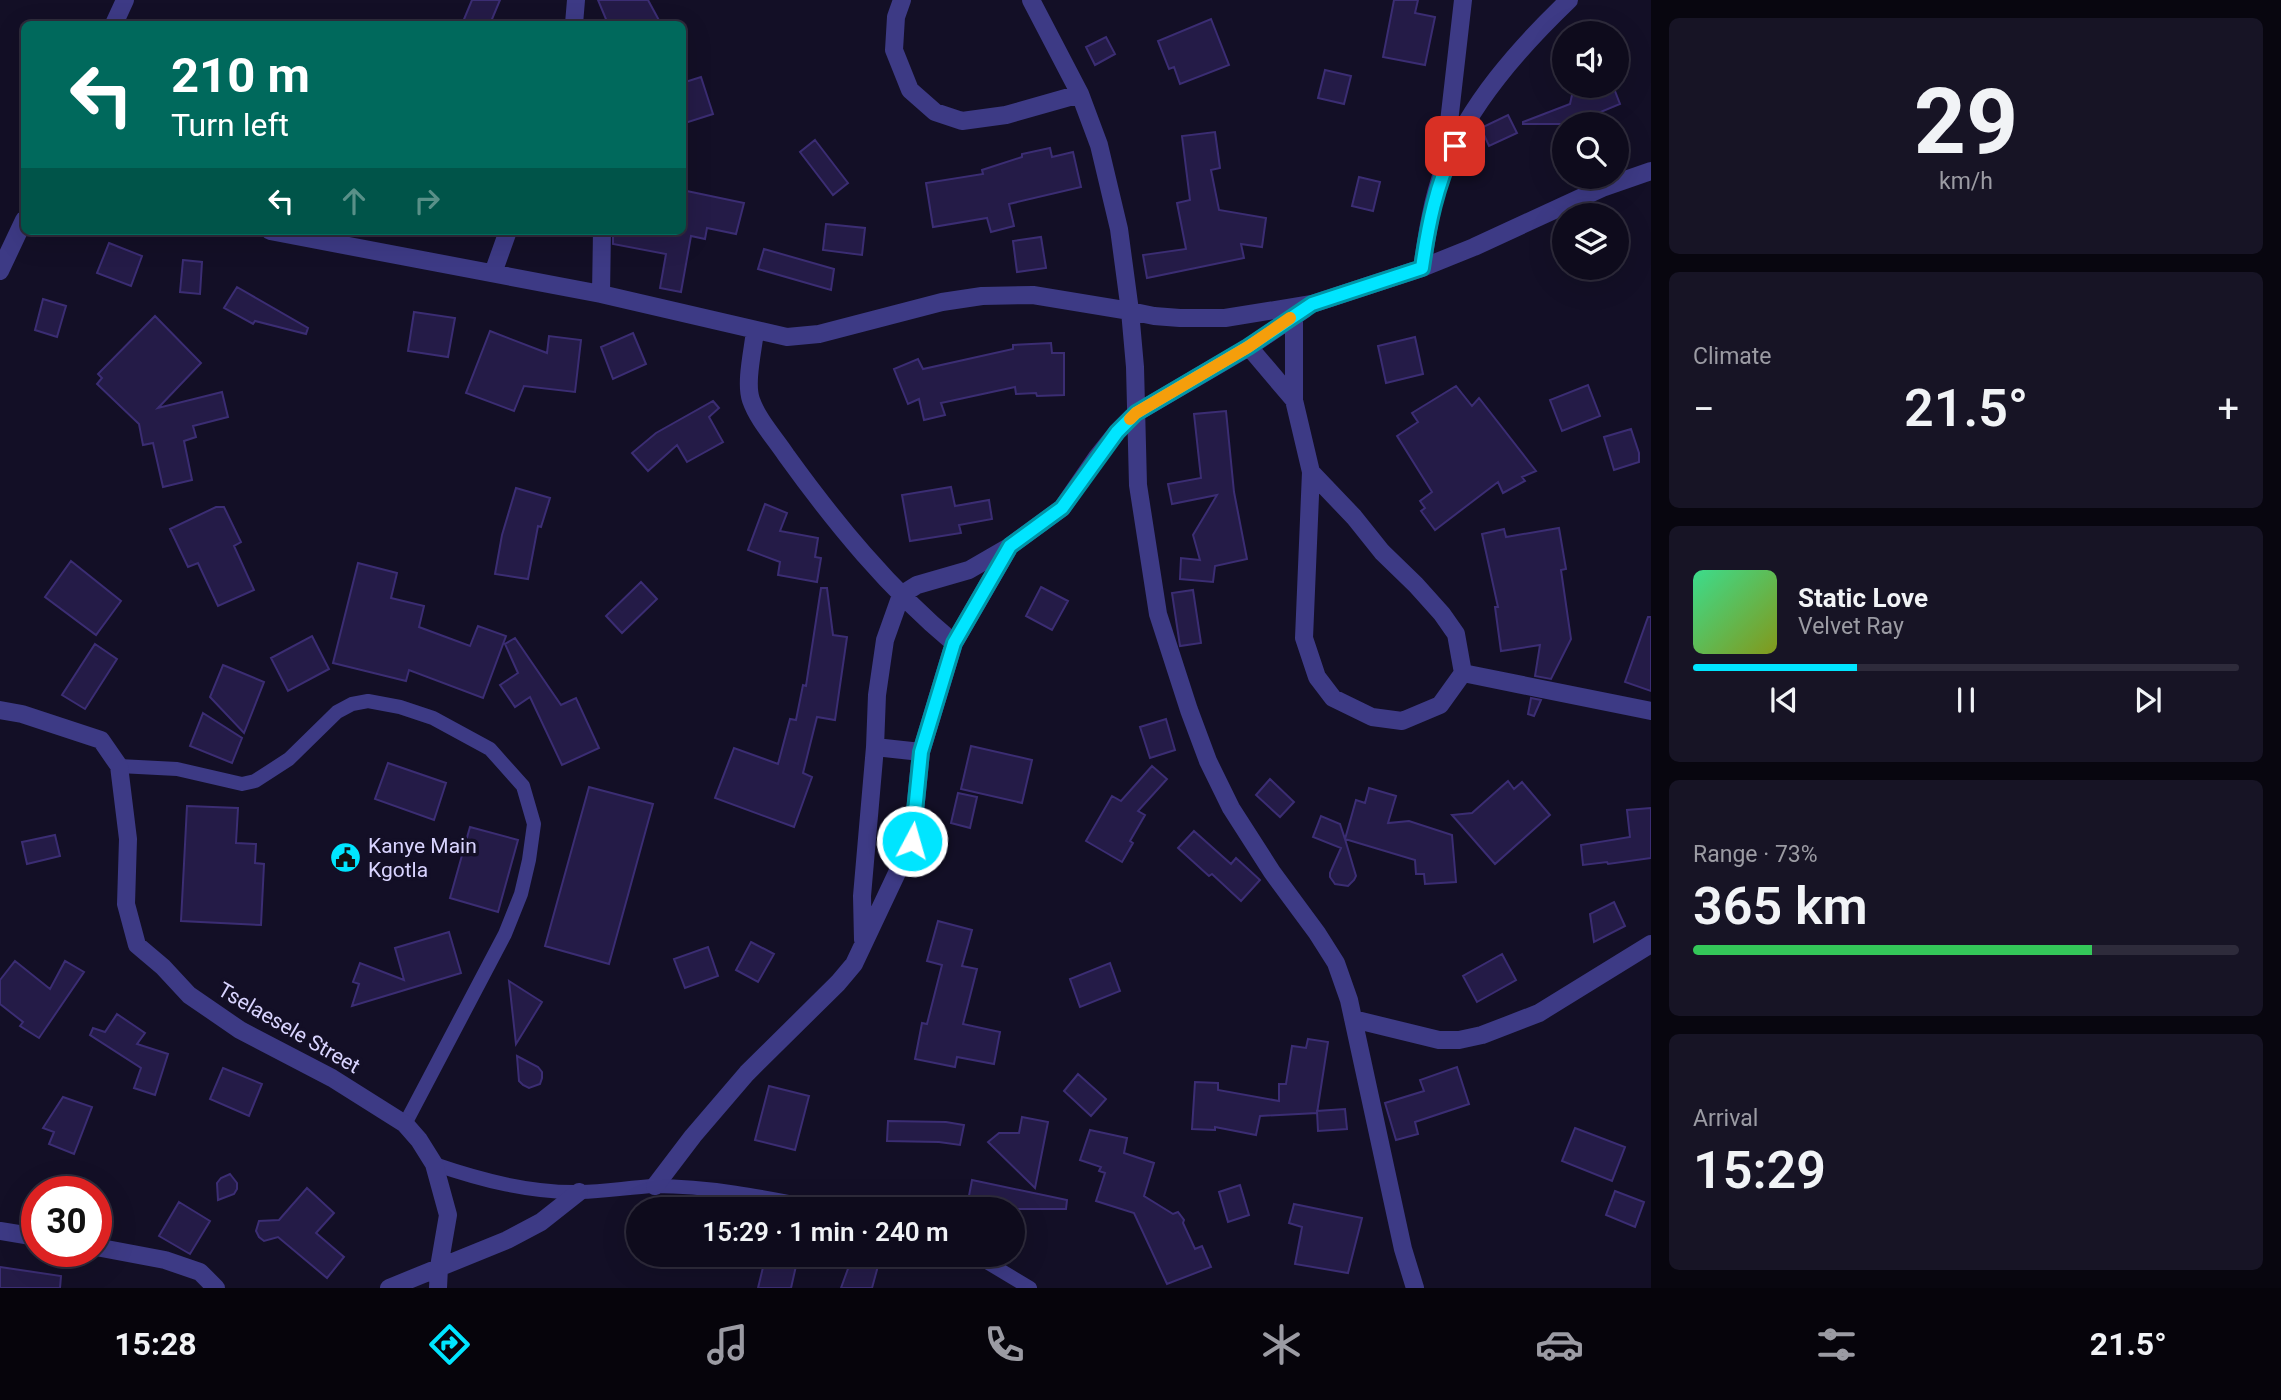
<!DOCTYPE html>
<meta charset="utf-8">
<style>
body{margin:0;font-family:Roboto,sans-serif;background:#171425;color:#f1f3f6;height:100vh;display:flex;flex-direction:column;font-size:26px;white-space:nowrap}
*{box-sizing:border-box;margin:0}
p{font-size:23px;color:#9b9ba3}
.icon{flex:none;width:38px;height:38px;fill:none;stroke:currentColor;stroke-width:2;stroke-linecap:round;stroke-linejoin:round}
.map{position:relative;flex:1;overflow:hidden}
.drawer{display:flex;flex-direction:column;gap:18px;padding:18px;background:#08060f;width:630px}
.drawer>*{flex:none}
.banner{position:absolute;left:21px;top:21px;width:665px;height:214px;border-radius:10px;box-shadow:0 7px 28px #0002,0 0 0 2px #2e2b3b;background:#00695c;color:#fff;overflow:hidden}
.fabs{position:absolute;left:1552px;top:21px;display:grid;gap:14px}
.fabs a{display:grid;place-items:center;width:77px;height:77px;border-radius:50%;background:#0e0b1c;box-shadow:0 7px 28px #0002,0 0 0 2px #2e2b3b;font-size:35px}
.speed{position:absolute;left:21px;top:1176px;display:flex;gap:14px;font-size:35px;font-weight:700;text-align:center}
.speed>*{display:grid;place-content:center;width:91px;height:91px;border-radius:50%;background:#0e0b1c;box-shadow:0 7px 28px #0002,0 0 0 2px #2e2b3b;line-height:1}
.speed .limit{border:10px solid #d22;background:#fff;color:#111}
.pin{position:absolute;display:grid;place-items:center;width:60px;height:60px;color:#fff;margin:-30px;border-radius:14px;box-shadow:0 4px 10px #0006}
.me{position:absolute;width:77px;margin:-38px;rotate:6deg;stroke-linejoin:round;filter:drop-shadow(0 0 5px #0008)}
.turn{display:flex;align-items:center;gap:24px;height:147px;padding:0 35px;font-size:32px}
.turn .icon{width:91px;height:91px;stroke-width:2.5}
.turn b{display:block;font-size:49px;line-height:60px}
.lanes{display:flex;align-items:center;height:66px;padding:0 35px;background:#0003;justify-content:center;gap:35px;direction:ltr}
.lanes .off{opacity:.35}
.big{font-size:52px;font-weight:600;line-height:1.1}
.drawer .tile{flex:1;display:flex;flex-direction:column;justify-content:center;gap:10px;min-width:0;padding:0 24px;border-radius:10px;background:#171425}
.drawer .dial{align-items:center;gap:0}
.dial b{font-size:91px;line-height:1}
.song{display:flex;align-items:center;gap:21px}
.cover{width:84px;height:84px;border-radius:10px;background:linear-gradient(135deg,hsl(150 70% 55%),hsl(70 70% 35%))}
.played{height:7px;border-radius:4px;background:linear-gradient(90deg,#00e5ff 30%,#2e2b3b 30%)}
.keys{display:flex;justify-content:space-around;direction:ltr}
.heat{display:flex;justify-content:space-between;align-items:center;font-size:38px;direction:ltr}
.charge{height:10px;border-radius:5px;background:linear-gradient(90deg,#34c759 73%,#2e2b3b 0)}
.trip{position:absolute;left:626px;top:1197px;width:399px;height:70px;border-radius:35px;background:#0e0b1c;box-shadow:0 7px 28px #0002,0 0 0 2px #2e2b3b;font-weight:600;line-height:70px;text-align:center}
.dock{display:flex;height:112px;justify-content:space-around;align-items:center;background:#06040b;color:#9b9ba3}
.dock .icon{width:49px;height:49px}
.dock .active{color:#00e5ff}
.dock b{font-size:32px;color:#f1f3f6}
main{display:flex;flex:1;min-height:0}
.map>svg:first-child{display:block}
.building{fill:#241b47;stroke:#3b2d73;stroke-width:2}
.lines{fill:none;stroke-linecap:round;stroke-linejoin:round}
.lane{stroke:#3d3a85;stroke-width:14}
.street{stroke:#3d3a85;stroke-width:18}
.route-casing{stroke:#0095a6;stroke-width:18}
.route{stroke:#00e5ff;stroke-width:12}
.slow{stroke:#f59e0b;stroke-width:12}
.labels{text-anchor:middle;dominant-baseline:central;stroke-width:7;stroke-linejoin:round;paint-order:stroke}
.poi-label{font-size:21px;fill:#d9d4ff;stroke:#130f26;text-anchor:start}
.street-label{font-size:21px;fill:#d9d4ff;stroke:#130f26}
</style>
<main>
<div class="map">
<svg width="1651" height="1288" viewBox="0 0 1651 1288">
<rect width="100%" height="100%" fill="#130f26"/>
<!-- building -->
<path class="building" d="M 472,0 L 500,0 L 490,24 L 462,24 Z
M 598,0 L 648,0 L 661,24 L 608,24 Z
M 1394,0 L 1418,0 L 1415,13 L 1435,17 L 1425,65 L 1383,57 Z
M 1211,19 L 1229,65 L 1180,84 L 1174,67 L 1169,69 L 1158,41 Z
M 1106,37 L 1115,54 L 1095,65 L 1086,47 Z
M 1325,70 L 1351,76 L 1344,104 L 1318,98 Z
M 701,77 L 713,114 L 682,124 L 682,83 Z
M 1574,86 L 1613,86 L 1620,104 L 1598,113 L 1602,124 L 1523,124 L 1523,122 L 1570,104 Z
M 1508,115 L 1517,133 L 1489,146 L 1481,128 Z
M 1215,132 L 1220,168 L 1211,170 L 1219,210 L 1266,218 L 1262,247 L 1241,244 L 1244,258 L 1147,278 L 1143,255 L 1186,249 L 1177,203 L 1190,200 L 1182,136 Z
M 815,140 L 848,183 L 833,195 L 800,152 Z
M 1050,148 L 1052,157 L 1073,152 L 1081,187 L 1009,204 L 1014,226 L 991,232 L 987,218 L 933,227 L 926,183 L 983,174 L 982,170 L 1022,157 L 1022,154 Z
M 1359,177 L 1380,182 L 1373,211 L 1352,206 Z
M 682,190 L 744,203 L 736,234 L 707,228 L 705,239 L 691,236 L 681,292 L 660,288 L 666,254 L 613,244 L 613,231 L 682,231 Z
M 826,224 L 865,228 L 862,255 L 823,250 Z
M 1041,237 L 1046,268 L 1017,272 L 1013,241 Z
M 109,243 L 142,256 L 131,286 L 97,273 Z
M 764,249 L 834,269 L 831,290 L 758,269 Z
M 183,260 L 202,262 L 200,294 L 180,292 Z
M 237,287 L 308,328 L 306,334 L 255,321 L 253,324 L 224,308 Z
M 43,299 L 66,306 L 57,337 L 35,330 Z
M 414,312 L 455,318 L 448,357 L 408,351 Z
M 155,316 L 201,363 L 158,408 L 222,392 L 228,417 L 193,426 L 196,437 L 184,441 L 192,480 L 163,487 L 153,443 L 143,445 L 139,424 L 97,384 L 102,378 L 98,374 Z
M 490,331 L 547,353 L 549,336 L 581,340 L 575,392 L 524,386 L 514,411 L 466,393 Z
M 633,333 L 646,364 L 613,379 L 601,347 Z
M 1415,337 L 1423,374 L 1386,383 L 1378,346 Z
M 1051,343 L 1052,353 L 1064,353 L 1064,395 L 1037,396 L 1036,393 L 1016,394 L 1015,387 L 941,403 L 945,415 L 924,420 L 919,399 L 908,404 L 894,369 L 918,359 L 923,369 L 1013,349 L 1013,345 Z
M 1588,385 L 1600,416 L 1562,431 L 1550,400 Z
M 1456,386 L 1472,406 L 1479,398 L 1536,471 L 1522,477 L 1525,481 L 1503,493 L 1498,482 L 1435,530 L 1421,511 L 1425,508 L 1420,501 L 1432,492 L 1397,436 L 1418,422 L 1412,413 Z
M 713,401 L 719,408 L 709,417 L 723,442 L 687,462 L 677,445 L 648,471 L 632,453 L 656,433 Z
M 1226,411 L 1234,492 L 1247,559 L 1215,566 L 1213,582 L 1180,579 L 1181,558 L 1200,560 L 1193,535 L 1217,495 L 1172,504 L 1168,484 L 1201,478 L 1194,414 Z
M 1631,429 L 1639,453 L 1639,462 L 1614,470 L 1604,437 Z
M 951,487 L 955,506 L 989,500 L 992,519 L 959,525 L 961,533 L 910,541 L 902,495 Z
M 516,488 L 550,498 L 541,527 L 538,526 L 528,579 L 495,574 L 502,535 Z
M 765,504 L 787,513 L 780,531 L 818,538 L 815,557 L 821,558 L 817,582 L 778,575 L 780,562 L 748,550 Z
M 216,507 L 224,507 L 241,542 L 234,546 L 254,590 L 218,606 L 198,563 L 188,567 L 170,529 Z
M 1559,528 L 1566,569 L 1561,570 L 1571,639 L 1551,679 L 1535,676 L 1540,645 L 1501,651 L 1495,607 L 1498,607 L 1482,534 L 1504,529 L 1506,537 Z
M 71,561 L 121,601 L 96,635 L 45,597 Z
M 358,563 L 397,573 L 391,598 L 424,606 L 419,627 L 470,646 L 478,626 L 506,636 L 483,698 L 409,670 L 406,681 L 333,663 Z
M 641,582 L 657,599 L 622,633 L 606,616 Z
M 1041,587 L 1068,601 L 1052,630 L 1026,616 Z
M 821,588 L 827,588 L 833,635 L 847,637 L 835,720 L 817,717 L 803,773 L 812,777 L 794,827 L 715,798 L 734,748 L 778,764 L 790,719 L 796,720 L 803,685 L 806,686 Z
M 1193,590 L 1201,643 L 1180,646 L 1172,593 Z
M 1648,617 L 1651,617 L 1651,691 L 1625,682 Z
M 312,636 L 329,669 L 288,691 L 271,658 Z
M 515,638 L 561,705 L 576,698 L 599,748 L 562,765 L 530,697 L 515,707 L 500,685 L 518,673 L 505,644 Z
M 95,644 L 117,659 L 85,709 L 62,695 Z
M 223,665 L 264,682 L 244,733 L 210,697 Z
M 1531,698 L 1541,700 L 1534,716 L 1528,714 Z
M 203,713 L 242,738 L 232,763 L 190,746 Z
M 1166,719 L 1175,750 L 1150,758 L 1140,727 Z
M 971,746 L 1032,760 L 1022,803 L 961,789 Z
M 388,763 L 446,783 L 434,820 L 375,799 Z
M 1152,766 L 1167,779 L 1138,811 L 1145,815 L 1130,841 L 1133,843 L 1122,862 L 1086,841 L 1112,796 L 1121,801 Z
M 1270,779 L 1294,802 L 1280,817 L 1256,795 Z
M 1508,781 L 1514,789 L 1522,782 L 1550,815 L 1495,864 L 1452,815 L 1472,813 Z
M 589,787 L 653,804 L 609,964 L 545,946 Z
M 1369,788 L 1396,796 L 1388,823 L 1409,821 L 1452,835 L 1456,882 L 1425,884 L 1424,874 L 1416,874 L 1415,860 L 1345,839 L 1356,876 L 1354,880 L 1348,886 L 1335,884 L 1330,877 L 1330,873 L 1341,848 L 1313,837 L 1321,816 L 1340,824 L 1345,839 L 1356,800 L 1365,803 Z
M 958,793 L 977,797 L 970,828 L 951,823 Z
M 187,806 L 238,808 L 236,843 L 256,844 L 255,863 L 264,864 L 261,925 L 181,921 Z
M 1651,808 L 1651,858 L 1608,864 L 1607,862 L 1583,865 L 1581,845 L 1630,837 L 1627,810 Z
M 470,827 L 518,840 L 498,912 L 450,898 Z
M 1194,831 L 1231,864 L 1236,858 L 1260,880 L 1241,901 L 1212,874 L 1209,876 L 1178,848 Z
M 55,835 L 60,856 L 27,864 L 22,842 Z
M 1614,902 L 1625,926 L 1594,942 L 1590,914 Z
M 938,921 L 972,930 L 962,966 L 977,969 L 963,1024 L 1000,1032 L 994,1064 L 957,1057 L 955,1067 L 915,1059 L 922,1023 L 927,1024 L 942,965 L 927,961 Z
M 449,932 L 461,973 L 352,1006 L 359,984 L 353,982 L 360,963 L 404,980 L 395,948 Z
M 751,942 L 774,954 L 758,982 L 736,970 Z
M 708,947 L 718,976 L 685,988 L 674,959 Z
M 1502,954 L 1516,980 L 1477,1002 L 1463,976 Z
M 15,961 L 50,989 L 65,961 L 84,972 L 39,1038 L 20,1026 L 23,1022 L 0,1004 L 0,980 Z
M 1110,963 L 1120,991 L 1080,1007 L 1070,979 Z
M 509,981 L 542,1002 L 516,1044 Z
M 117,1014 L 145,1033 L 137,1044 L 168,1054 L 155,1095 L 134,1088 L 141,1068 L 90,1035 L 93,1028 L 105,1032 Z
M 1308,1039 L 1328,1042 L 1317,1113 L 1260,1116 L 1256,1135 L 1215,1127 L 1215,1130 L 1192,1129 L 1195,1082 L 1218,1083 L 1218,1090 L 1279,1101 L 1279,1084 L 1286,1084 L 1292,1046 L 1306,1048 Z
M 517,1056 L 538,1067 L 542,1072 L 542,1078 L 540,1084 L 529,1088 L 523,1085 L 519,1081 Z
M 1457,1067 L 1469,1104 L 1415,1122 L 1418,1134 L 1396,1140 L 1385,1103 L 1424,1091 L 1420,1080 Z
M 223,1068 L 262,1084 L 249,1116 L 210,1099 Z
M 1078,1074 L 1106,1099 L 1091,1116 L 1064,1091 Z
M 769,1086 L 809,1096 L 795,1150 L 755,1140 Z
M 63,1097 L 92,1107 L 74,1154 L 49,1144 L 54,1132 L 43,1128 Z
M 1345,1109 L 1347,1129 L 1318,1131 L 1317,1111 Z
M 1022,1117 L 1048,1122 L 1035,1188 L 988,1142 L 999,1133 L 1019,1133 Z
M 888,1121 L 946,1122 L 964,1125 L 960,1145 L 939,1142 L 887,1141 Z
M 1575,1128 L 1625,1147 L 1612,1181 L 1562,1161 Z
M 1090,1130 L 1127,1138 L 1124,1153 L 1154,1163 L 1144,1196 L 1173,1214 L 1178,1212 L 1184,1220 L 1183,1223 L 1195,1249 L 1202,1246 L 1211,1267 L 1167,1284 L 1134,1213 L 1096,1201 L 1105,1173 L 1099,1171 L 1101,1167 L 1080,1160 Z
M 230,1174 L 237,1183 L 237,1189 L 234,1194 L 218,1200 L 217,1183 L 221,1178 Z
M 972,1180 L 1067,1200 L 1066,1209 L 1009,1209 L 968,1201 Z
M 1240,1185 L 1249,1215 L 1228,1222 L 1219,1192 Z
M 307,1188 L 334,1213 L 316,1233 L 344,1257 L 327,1278 L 278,1237 L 264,1241 L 259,1237 L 256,1231 L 259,1221 L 279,1220 Z
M 1615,1191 L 1644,1202 L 1635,1227 L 1606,1215 Z
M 179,1202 L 210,1221 L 190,1254 L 159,1236 Z
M 1294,1204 L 1362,1218 L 1348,1273 L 1295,1264 L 1302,1227 L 1289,1223 Z
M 853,1255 L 881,1255 L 872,1288 L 841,1288 Z
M 765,1259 L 796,1266 L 791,1288 L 758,1288 Z
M 0,1267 L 61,1276 L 60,1288 L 0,1288 Z"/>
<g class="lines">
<!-- lane -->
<path class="lane" d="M 119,766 L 177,769 L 242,784 L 255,781 L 289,759 L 337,712 L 352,704 L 368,701 L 400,707 L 433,718 L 490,749 L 523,786 L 534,824 L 529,860 L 521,894 L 505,934 L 405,1124
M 434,1164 C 481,1180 530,1193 580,1192 C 605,1192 630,1187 655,1186 C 712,1186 769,1198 825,1209
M 975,1255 L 1030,1288"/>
<!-- street -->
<path class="street" d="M 902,0 L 896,17 L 894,50 L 910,90 L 935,112 L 962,121 L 1006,115 L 1080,94
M 1031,0 L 1080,94 L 1099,145 L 1119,229 L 1130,311 L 1135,367 L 1138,485 L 1158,614 L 1189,710 L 1208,761 L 1231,808 L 1272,872 L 1317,933 L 1336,963 L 1349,1000 L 1403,1249 L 1415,1288
M 114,24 L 125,0
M 574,24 L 576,0
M 1445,157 L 1463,0
M 270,231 L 601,294 L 787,337 L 819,334 L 942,302 L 982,296 L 1033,295 L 1130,311 L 1154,316 L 1180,318 L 1225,318 L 1312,304 L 1422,268 L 1474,247 L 1602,188 L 1651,171
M 1422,268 C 1427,234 1432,200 1444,168 C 1469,104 1520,47 1569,0
M 0,271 L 24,220
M 493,273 L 508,231
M 601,294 L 602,231
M 1294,316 L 1294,400
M 755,331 C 753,350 745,383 751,400 C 758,420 774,437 786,455 C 835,523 889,589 954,643
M 1249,347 L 1294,400 L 1311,472
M 1311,472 L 1354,517 L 1382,552 L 1416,585 L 1442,614 L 1456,634 L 1463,673 L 1440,705 L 1402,721 L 1372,717 L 1333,698 L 1317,677 L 1304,638 Z
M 1463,673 L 1651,711
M 0,710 L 22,714 L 101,740 L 119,766 L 128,839 L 126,904 L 137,945 L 163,967 L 189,995 L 240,1030 L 332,1078 L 405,1124 L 419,1140 L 434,1164 L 448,1215 L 439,1267 L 438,1288
M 875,747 L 921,752
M 863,940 L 862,896 L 875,747 L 877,695 L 885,640 L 901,595 L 917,585 L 969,570 L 1007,548
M 1353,1019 L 1439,1040 L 1459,1040 L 1482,1035 L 1539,1013 L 1651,944
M 655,1186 L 693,1136 L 747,1073 L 838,983 L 854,964 L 912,841 L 921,752 L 954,643 L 1010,546 L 1062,508 L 1097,457 L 1117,432 L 1136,413 L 1249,347 L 1305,309
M 0,1231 L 37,1237
M 96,1247 L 165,1260 L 200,1272 L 216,1288
M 389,1288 L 507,1240 L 541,1222 L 579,1192"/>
</g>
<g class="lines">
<defs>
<path id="route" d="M 912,841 L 921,752 L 954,643 L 1010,546 L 1062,508 L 1117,432 L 1136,413 L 1248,347 L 1312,304 L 1422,268 C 1428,226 1436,185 1455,146"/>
</defs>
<!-- route casing -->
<use href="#route" class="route-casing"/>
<!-- route -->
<use href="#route" class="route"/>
<!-- slow -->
<path class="slow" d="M 1130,419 L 1136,413 L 1248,347 L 1290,318"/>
</g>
<!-- icons -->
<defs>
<symbol id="civic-disc" viewBox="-11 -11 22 22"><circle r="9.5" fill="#00e5ff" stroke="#130f26"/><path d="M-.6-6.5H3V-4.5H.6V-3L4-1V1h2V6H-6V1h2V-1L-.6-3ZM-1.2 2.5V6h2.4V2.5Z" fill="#111"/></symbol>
</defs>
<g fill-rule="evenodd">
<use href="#civic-disc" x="328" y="840" width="35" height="35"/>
</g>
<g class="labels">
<!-- poi labels -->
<g class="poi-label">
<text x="368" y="846">Kanye Main<tspan x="368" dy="24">Kgotla</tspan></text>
</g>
<!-- street labels -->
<g class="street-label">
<text transform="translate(289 1028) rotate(30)">Tselaesele Street</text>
</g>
</g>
</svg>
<div class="fabs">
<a><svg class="icon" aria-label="sound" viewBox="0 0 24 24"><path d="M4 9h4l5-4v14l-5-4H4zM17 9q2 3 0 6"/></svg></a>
<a><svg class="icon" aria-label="search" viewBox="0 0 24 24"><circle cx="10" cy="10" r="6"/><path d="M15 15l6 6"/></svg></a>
<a><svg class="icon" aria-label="layers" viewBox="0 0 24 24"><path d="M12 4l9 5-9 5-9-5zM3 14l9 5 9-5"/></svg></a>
</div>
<div class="speed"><div class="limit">30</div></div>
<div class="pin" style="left:1455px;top:146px;background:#d93025"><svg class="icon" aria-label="arrive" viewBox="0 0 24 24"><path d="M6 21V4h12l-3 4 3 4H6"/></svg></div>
<svg class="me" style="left:912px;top:841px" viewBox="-20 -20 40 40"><circle r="17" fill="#00e5ff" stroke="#fff" stroke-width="3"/><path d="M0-11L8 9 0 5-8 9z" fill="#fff"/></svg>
<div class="trip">15:29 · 1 min · 240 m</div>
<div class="banner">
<div class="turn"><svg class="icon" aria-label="left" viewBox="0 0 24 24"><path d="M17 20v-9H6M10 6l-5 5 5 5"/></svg><div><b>210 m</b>Turn left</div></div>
<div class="lanes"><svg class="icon" aria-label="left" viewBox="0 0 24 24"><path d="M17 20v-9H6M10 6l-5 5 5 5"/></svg><svg class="icon off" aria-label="ahead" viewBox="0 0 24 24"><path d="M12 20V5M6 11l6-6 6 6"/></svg><svg class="icon off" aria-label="right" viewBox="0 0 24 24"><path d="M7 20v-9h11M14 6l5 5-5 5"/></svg></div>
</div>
</div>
<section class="drawer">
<div class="tile dial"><b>29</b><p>km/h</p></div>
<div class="tile"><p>Climate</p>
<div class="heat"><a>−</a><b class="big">21.5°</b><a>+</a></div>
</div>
<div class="tile">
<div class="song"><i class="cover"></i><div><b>Static Love</b><p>Velvet Ray</p></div></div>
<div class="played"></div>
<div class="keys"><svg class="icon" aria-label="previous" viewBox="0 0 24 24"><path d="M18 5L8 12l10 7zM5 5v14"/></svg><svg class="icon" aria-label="pause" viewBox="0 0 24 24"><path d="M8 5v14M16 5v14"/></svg><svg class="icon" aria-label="next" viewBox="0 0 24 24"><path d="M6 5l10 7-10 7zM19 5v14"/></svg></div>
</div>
<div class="tile"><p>Range · 73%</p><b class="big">365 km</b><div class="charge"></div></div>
<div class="tile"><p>Arrival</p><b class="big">15:29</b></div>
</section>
</main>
<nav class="dock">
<b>15:28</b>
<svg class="icon active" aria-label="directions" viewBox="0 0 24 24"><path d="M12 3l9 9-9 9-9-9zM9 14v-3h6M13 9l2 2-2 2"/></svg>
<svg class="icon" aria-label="music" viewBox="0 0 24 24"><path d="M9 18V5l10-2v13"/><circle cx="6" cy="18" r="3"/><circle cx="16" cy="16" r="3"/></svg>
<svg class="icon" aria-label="phone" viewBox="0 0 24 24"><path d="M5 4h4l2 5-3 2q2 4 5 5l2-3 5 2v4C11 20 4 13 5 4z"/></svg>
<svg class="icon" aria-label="climate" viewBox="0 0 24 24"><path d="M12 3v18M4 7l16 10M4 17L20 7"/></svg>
<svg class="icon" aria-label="car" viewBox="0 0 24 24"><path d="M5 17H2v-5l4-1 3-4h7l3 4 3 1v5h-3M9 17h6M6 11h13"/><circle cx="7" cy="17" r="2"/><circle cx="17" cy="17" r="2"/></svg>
<svg class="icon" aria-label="filters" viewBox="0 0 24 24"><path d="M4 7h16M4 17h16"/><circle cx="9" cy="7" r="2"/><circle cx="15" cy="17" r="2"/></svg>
<b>21.5°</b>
</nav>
